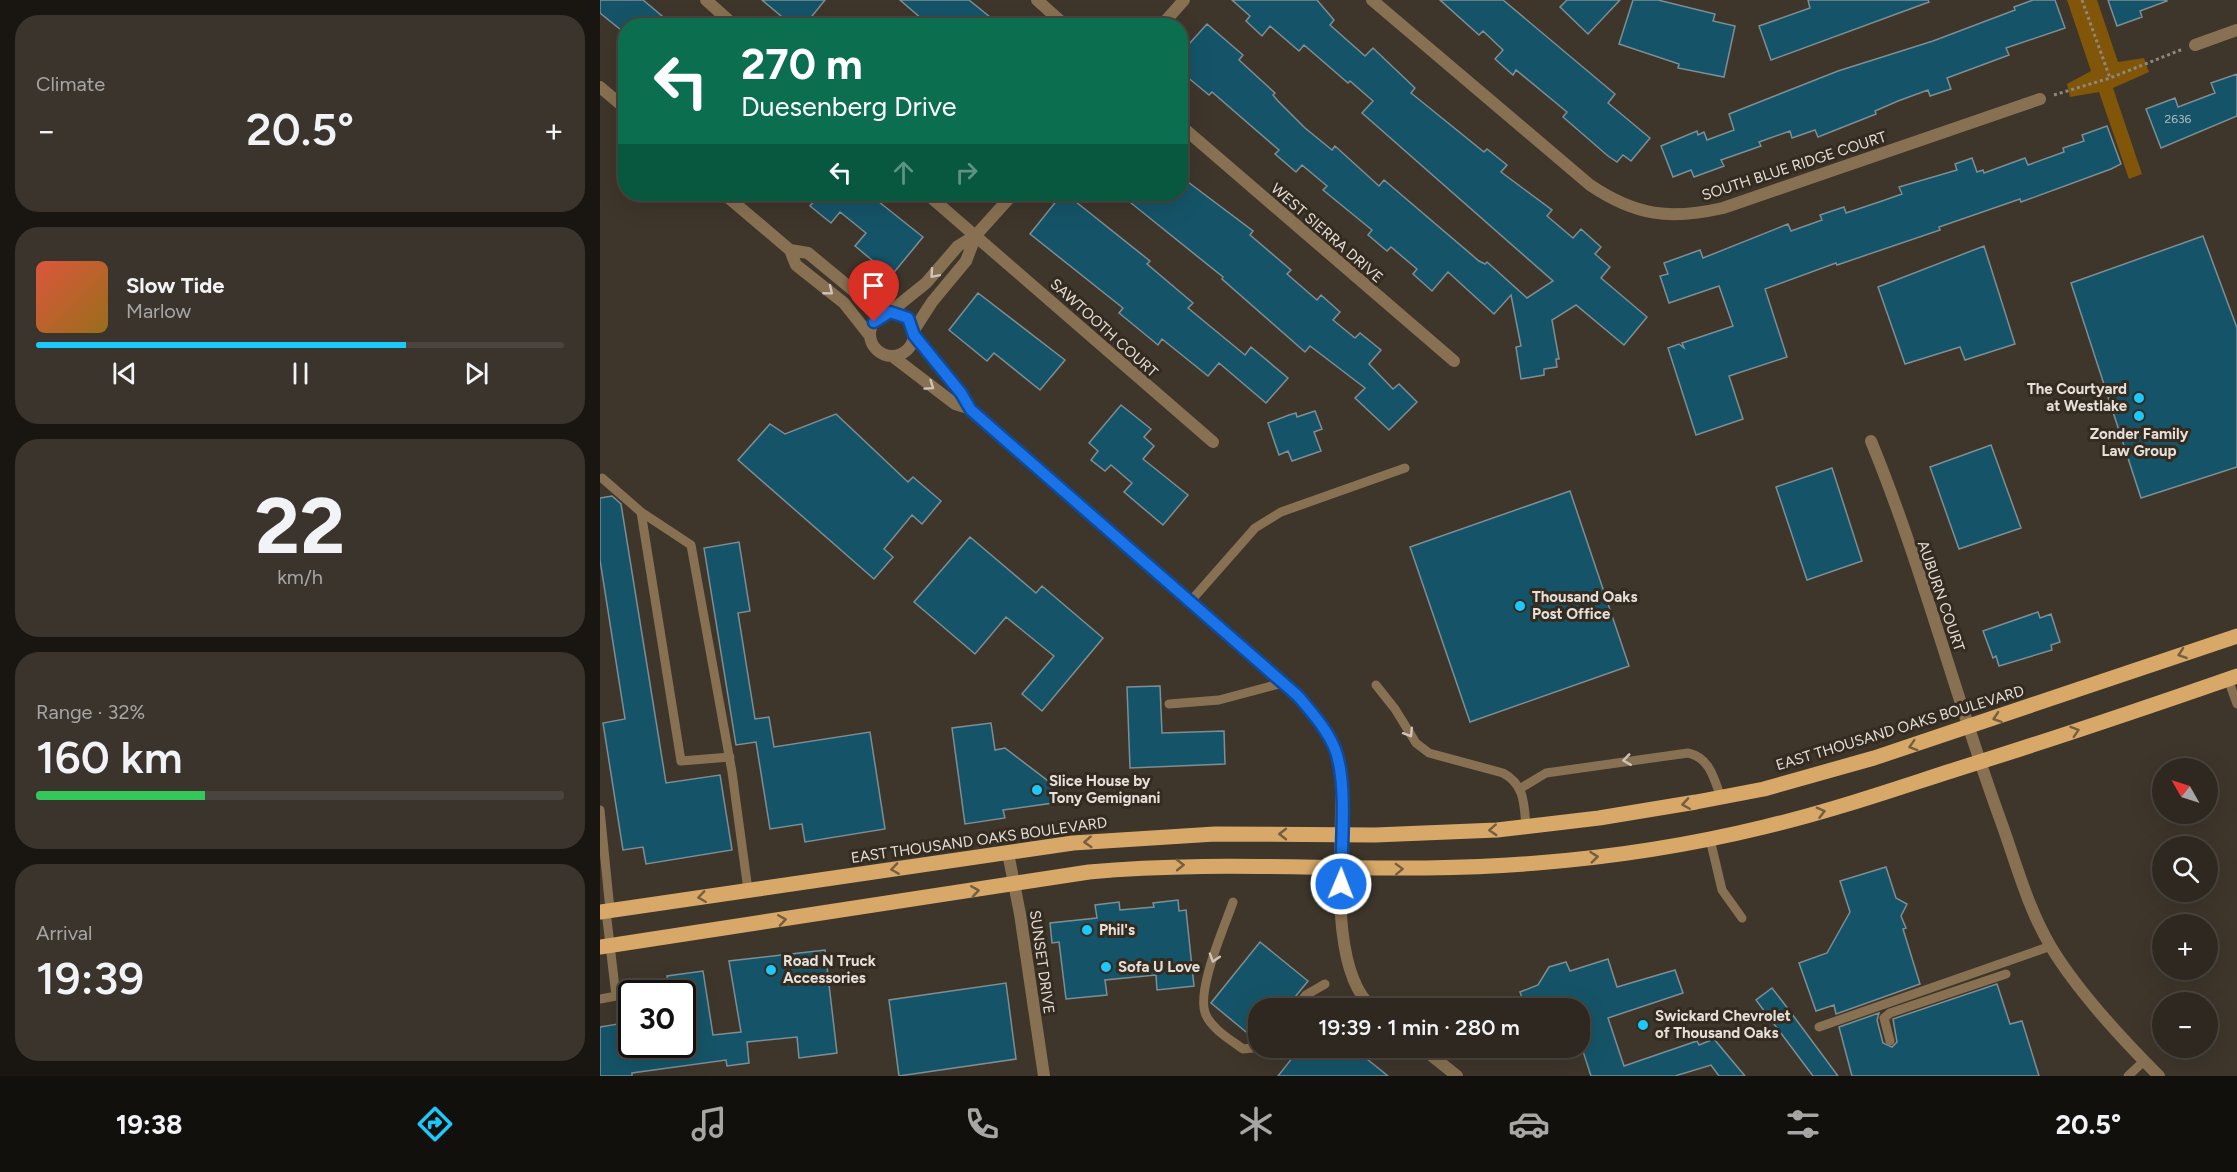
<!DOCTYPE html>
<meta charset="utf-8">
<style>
body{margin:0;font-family:Figtree,sans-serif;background:#3a342d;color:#f1f3f6;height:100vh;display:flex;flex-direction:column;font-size:22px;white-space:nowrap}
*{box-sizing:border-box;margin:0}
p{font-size:20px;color:#a7a6a5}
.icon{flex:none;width:33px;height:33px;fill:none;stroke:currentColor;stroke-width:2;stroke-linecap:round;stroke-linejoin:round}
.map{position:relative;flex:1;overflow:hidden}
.sheet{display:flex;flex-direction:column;gap:15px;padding:15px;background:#191612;width:600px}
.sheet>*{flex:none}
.guide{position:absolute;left:18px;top:18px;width:570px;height:183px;border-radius:24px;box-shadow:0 6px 24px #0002,0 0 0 2px #49443e;background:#0b6e4f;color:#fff;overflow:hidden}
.needle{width:39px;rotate:309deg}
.tools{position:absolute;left:1552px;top:758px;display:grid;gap:12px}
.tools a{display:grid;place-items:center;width:66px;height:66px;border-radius:50%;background:#2e2820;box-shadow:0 6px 24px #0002,0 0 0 2px #49443e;font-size:30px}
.speed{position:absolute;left:18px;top:980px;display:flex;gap:12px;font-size:30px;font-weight:700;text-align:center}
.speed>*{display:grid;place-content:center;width:78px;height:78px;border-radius:50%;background:#2e2820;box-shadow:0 6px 24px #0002,0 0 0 2px #49443e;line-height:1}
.speed .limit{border:3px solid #111;border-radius:9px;background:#fff;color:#111}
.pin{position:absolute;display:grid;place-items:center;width:51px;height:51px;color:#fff;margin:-62px -26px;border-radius:50% 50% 50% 0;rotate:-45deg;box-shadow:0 0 6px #0007}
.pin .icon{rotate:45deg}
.me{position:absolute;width:66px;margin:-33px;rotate:1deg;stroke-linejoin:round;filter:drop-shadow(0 0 4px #0008)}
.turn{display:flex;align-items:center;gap:21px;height:126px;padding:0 24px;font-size:27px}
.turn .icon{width:78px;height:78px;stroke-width:2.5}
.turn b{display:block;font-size:42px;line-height:51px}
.lanes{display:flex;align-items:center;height:57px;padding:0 24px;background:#0003;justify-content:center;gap:30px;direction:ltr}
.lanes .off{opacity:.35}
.big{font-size:45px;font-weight:600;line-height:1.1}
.sheet .card{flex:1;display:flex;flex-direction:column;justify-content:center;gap:9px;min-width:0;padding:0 21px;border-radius:24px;background:#3a342d}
.sheet .dial{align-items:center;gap:0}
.dial b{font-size:78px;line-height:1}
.song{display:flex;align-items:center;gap:18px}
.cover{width:72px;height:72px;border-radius:9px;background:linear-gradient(135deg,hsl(10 70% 55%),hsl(40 70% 35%))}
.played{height:6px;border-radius:3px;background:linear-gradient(90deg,#1bc9fc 70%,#49443e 70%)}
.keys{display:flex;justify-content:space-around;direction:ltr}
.heat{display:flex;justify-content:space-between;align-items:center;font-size:33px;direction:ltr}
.charge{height:9px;border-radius:4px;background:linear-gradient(90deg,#34c759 32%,#49443e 0)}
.trip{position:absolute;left:648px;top:998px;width:342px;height:60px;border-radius:24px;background:#2e2820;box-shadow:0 6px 24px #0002,0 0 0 2px #49443e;font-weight:600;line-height:60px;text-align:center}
.tab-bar{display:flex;height:96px;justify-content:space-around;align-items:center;background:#12100d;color:#a7a6a5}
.tab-bar .icon{width:42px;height:42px}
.tab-bar .on{color:#1bc9fc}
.tab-bar b{font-size:27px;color:#f1f3f6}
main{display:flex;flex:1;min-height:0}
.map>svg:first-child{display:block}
.green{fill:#815608}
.building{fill:#155468;stroke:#7d8e94;stroke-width:1.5}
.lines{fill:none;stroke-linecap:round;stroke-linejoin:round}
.path{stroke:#8e877e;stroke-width:3;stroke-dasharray:3 3;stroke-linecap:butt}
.lane{stroke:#887152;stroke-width:9}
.street{stroke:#887152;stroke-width:12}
.primary{stroke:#d7a868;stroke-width:15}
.oneway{stroke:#cec4b7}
.oneway2{stroke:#755d3d}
.route-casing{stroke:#114b97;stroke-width:15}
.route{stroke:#1a73e8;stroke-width:10}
.poi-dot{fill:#1bc9fc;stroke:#342b21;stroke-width:2}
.labels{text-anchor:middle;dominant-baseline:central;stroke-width:6;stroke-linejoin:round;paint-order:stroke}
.number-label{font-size:12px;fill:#b2bdbd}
.street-label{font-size:15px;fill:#e6e0d9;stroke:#342b21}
.poi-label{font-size:15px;font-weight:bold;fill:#e6e0d9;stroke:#342b21;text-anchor:start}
</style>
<main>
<section class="sheet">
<div class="card"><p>Climate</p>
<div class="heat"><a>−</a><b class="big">20.5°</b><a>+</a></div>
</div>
<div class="card">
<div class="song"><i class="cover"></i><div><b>Slow Tide</b><p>Marlow</p></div></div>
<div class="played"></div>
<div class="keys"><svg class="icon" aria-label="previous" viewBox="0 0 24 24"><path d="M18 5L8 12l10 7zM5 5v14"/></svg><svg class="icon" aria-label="pause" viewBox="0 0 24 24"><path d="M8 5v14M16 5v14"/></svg><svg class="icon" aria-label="next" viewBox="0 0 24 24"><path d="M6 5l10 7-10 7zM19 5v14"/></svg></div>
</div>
<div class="card dial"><b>22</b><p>km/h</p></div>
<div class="card"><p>Range · 32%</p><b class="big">160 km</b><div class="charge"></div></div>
<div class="card"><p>Arrival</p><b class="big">19:39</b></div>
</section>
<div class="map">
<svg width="1637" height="1076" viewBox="0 0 1637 1076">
<rect width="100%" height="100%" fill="#3e362b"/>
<!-- green -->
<path class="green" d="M 1467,0 L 1497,0 L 1518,62 L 1544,58 L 1549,72 L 1513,88 L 1542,174 L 1529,179 L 1499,92 L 1470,97 L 1467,84 L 1491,71 Z"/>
<!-- building -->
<path class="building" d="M 0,0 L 43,0 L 74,26 L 26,26 L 26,34 L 0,13 Z
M 162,0 L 225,0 L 204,26 L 193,26 Z
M 300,0 L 369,0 L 401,26 L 330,26 Z
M 632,0 L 717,0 L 734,20 L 730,25 L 765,56 L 773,48 L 815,88 L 811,93 L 884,152 L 887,149 L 907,165 L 901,172 L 952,210 L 947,216 L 973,238 L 981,229 L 1001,247 L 995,254 L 1010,267 L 1001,278 L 1047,317 L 1024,345 L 976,305 L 952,320 L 959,359 L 956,359 L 957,367 L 944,369 L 944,375 L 921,379 L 916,347 L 921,346 L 911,295 L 894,314 L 848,272 L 832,291 L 813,274 L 817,269 L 791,247 L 787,251 L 768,235 L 772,230 L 723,190 L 727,186 L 702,165 L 696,172 L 675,154 L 679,150 L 612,92 L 609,95 L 580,71 L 580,54 L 607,24 L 643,55 L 639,60 L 675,93 L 673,95 L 678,101 L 705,128 L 732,150 L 735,146 L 779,186 L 784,180 L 879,261 L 885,264 L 887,262 L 927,298 L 953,281 L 762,113 L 773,101 L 750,81 L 748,83 L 704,45 L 699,51 L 670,26 L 662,36 L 646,21 L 650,16 Z
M 840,0 L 903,0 L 1015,94 L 1008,103 L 1050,138 L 1031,161 L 1023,155 L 1017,162 L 1008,156 L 963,117 L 967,112 L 916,70 L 913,75 L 895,59 L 903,50 L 883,31 L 879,35 Z
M 967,0 L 1020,0 L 988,34 L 960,7 Z
M 1033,0 L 1058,0 L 1115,14 L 1113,21 L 1135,26 L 1124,77 L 1078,68 L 1079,64 L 1019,44 Z
M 1208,0 L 1328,0 L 1329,2 L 1171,60 L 1159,26 L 1210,8 Z
M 1433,0 L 1455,0 L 1465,28 L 1406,48 L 1409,55 L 1347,78 L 1351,89 L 1330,96 L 1328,90 L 1298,101 L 1275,111 L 1276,114 L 1218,137 L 1215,130 L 1192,138 L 1190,131 L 1159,142 L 1161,146 L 1121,160 L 1124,166 L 1094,177 L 1091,170 L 1073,177 L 1061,146 L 1097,131 L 1098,135 L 1104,132 L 1107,140 L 1134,130 L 1129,114 L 1238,71 L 1333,41 L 1415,10 L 1414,7 Z
M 1508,0 L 1566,0 L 1567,1 L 1540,11 L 1542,17 L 1517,26 Z
M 1637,74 L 1637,116 L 1561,148 L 1546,109 L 1575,98 L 1578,107 L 1615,93 L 1611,83 Z
M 1507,126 L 1521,164 L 1511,169 L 1421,202 L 1420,199 L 1339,227 L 1340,230 L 1237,265 L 1236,263 L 1165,289 L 1187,357 L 1129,376 L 1143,419 L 1096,435 L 1068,348 L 1079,344 L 1084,348 L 1082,343 L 1133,326 L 1119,286 L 1069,303 L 1060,276 L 1068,274 L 1064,263 L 1100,250 L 1103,258 L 1188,224 L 1191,231 L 1222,220 L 1220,215 L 1244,207 L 1246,213 L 1282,201 L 1302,194 L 1299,187 L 1357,170 L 1355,164 L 1372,158 L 1377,172 L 1383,170 L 1384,173 L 1425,158 L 1428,165 L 1464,152 L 1463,148 L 1484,141 L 1482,135 Z
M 580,176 L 653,231 L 650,235 L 691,270 L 687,274 L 717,300 L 721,295 L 740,312 L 733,320 L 755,338 L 760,333 L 781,350 L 769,364 L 793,389 L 799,384 L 817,402 L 789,430 L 755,398 L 765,388 L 710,346 L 705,352 L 622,279 L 623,277 L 531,203 L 538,194 L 580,194 Z
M 220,194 L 269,194 L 323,237 L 291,276 L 255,246 L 266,233 L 240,212 L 231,223 L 210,206 Z
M 462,194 L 466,194 L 550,261 L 547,264 L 593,303 L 588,308 L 645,355 L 651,347 L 688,378 L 666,403 L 619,363 L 608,376 L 562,339 L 558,345 L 519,313 L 523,308 L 430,234 Z
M 1603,236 L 1637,328 L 1637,467 L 1541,498 L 1471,283 Z
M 1384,246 L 1415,344 L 1365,360 L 1360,347 L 1305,364 L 1278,287 Z
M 378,293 L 465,360 L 440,390 L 394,353 L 387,361 L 349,330 Z
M 521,405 L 551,429 L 544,437 L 554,446 L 543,459 L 588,495 L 563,525 L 524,492 L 532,483 L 511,465 L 505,471 L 491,460 L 498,451 L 489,443 Z
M 715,411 L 722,429 L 714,432 L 721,451 L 692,461 L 688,451 L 679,455 L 668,423 L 689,415 L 696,413 L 697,417 Z
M 236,414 L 308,482 L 313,477 L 341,501 L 322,524 L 312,515 L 284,549 L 293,557 L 274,579 L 138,460 L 170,424 L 185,434 Z
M 1391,445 L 1421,528 L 1359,549 L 1330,467 Z
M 1232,468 L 1262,561 L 1207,580 L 1176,487 Z
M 970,491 L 1029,666 L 870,722 L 810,547 Z
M 12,496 L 21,504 L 66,783 L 120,775 L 132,850 L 46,864 L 43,847 L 23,850 L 3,723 L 25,719 L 0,560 L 0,498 Z
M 370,537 L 436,593 L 442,586 L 503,638 L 442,711 L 422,694 L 454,656 L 406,617 L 375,654 L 314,602 Z
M 139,542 L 150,611 L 138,613 L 155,719 L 169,717 L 174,747 L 270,732 L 285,829 L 205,842 L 202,824 L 170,829 L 156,742 L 136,745 L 104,548 Z
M 1438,612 L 1440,618 L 1451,614 L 1460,642 L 1451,645 L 1452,650 L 1399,666 L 1396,656 L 1393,658 L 1383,631 Z
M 560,686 L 562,733 L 624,731 L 625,764 L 530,768 L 527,687 Z
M 391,723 L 395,750 L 405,748 L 452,784 L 453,803 L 403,810 L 405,818 L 365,824 L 352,728 Z
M 1286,867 L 1296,898 L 1307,904 L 1301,916 L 1306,928 L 1303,929 L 1320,984 L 1236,1014 L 1234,1005 L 1216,1011 L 1199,963 L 1227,953 L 1250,912 L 1240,881 Z
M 578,900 L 579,911 L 586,910 L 594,986 L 557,990 L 556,975 L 505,980 L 507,995 L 466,999 L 459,942 L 452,943 L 450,923 L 497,918 L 495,905 L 519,902 L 520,910 L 554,907 L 553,903 Z
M 660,942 L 708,981 L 686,1008 L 658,1008 L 657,1041 L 611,1003 Z
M 225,950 L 237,1053 L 199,1058 L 197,1037 L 147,1042 L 149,1063 L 127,1066 L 126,1060 L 32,1073 L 32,1076 L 0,1076 L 0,1027 L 24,1023 L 27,1044 L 82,1044 L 82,993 L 69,993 L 67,976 L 103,971 L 113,1035 L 141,1032 L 129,961 Z
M 1008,959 L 1017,987 L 1075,970 L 1083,993 L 1008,1018 L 1024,1066 L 1097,1041 L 1099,1045 L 1114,1039 L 1145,1076 L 1119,1076 L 1111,1065 L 1075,1076 L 991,1076 L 980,1042 L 980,1008 L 925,1008 L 920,992 L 938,985 L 949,967 L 966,962 L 970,971 Z
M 406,983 L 416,1059 L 299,1076 L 289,1000 Z
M 1397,984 L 1410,1024 L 1422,1021 L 1439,1076 L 1252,1076 L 1239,1027 L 1279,1013 L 1277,1020 L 1283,1043 L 1292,1047 L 1297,1042 L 1293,1019 Z
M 1172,988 L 1189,1010 L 1238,1076 L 1213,1076 L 1156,1000 Z
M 701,1047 L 752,1047 L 788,1076 L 678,1076 Z"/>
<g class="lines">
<!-- path -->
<path class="path" d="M 1482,0 L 1510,78
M 1454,95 L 1510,78 L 1583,49"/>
<!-- lane -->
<path class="lane" d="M 2,478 L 41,512 L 91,545 L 132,772 L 148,890
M 41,512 L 81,761 L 130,757
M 589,603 L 655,528 L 681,512 L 805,468
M 1628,679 L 1637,704
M 776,685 L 795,709 L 816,743 L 829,753 L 903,773 C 925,785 924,804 926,827
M 569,704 L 619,700 L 683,683
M 921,788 L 946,773 L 1088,753 C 1110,758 1114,778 1121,798
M 0,810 L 10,910
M 1110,839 L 1122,890 L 1142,918
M 633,902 C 625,926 595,992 606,1015 C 612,1029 631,1040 643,1049 L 662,1047
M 0,999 L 16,996 L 6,911
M 695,1008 L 706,995 L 725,984
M 1219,1027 L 1451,946
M 1290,1041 L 1284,1018 L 1290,1013 L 1406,974
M 1528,1076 L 1544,1061"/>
<!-- street -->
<path class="street" d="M 106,0 L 135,26
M 437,0 L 466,26
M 772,0 L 990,185 C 1036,216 1070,220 1123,208 L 1440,99
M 561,26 L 584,0
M 1595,45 L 1637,30
M 0,87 L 26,109
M 580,125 L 854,361
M 124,194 L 190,250 L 196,265 L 244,303 L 270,336
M 327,194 L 613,442
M 190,250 L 208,253 L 254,291 L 285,313
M 290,312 L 326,283 L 358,246 L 376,235 L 413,194
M270 334a22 22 0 1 1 44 0a22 22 0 1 1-44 0Z
M 314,330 L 332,302 L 366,261 L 376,235
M 314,335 L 361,393 L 371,409 L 698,696 C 712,713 726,729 735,749 C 742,768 741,788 741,808 C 741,859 730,973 773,1008
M 292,356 L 355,404 L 371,409
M 1271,441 C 1321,563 1354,692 1399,816 C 1415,859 1427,907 1451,947 C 1477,990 1523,1040 1559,1076
M 408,853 L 420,914 L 444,1076
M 821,1047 L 857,1076"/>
<!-- primary -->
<path class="primary" d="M 0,912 L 473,843 L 615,834 L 775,835 L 897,830 L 999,818 L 1096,802 L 1164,789 L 1274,758 L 1637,636
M 0,947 L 489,872 C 639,858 787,876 937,863 C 1013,857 1090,845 1164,827 C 1228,812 1289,791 1351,771 C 1447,741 1542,709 1637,676"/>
</g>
<!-- one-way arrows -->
<defs><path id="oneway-chevron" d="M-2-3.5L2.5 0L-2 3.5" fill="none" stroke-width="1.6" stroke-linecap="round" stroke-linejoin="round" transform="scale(1.5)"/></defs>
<g class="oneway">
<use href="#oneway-chevron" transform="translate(334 274) rotate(131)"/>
<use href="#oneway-chevron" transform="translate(229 291) rotate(39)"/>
<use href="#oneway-chevron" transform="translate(330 386) rotate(35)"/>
<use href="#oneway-chevron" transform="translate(809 733) rotate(58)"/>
<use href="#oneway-chevron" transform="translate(1027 760) rotate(172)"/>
<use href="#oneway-chevron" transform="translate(614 958) rotate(107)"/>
</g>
<g class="oneway2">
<use href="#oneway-chevron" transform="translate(1582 654) rotate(161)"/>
<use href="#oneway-chevron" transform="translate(1397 718) rotate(161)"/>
<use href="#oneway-chevron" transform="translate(1475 731) rotate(-18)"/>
<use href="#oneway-chevron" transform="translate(1313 746) rotate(163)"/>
<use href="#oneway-chevron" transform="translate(1086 804) rotate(171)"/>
<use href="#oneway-chevron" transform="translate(1221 812) rotate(-15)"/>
<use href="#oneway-chevron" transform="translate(893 830) rotate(177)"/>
<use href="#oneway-chevron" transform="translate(683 834) rotate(180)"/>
<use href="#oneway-chevron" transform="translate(488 842) rotate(176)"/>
<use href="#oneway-chevron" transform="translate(994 857) rotate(-6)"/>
<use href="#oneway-chevron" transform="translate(580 865) rotate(-1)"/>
<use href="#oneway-chevron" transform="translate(295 869) rotate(172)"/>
<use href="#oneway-chevron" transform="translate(799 869) rotate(-2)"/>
<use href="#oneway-chevron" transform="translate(375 891) rotate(-9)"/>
<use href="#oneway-chevron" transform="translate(102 897) rotate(172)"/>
<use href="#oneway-chevron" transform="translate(182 920) rotate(-9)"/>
</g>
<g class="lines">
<defs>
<path id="route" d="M 274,322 L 290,312 L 308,318 L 314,335 L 361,393 L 371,410 L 698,696 C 712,713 727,729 735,749 C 748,783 741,846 741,884"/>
</defs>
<!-- route casing -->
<use href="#route" class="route-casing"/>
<!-- route -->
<use href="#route" class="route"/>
</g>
<!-- markers -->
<g class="poi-dot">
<circle cx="1539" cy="398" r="6"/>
<circle cx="1539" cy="416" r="6"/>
<circle cx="920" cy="606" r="6"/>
<circle cx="437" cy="790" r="6"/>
<circle cx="487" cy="930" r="6"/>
<circle cx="506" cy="967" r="6"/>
<circle cx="171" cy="970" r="6"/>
<circle cx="1043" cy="1025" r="6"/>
</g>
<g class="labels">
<!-- number labels -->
<g class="number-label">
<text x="1578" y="119">2636</text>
</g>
<!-- street labels -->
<g class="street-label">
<text transform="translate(1194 166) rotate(-18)">SOUTH BLUE RIDGE COURT</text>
<text transform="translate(727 233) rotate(41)">WEST SIERRA DRIVE</text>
<text transform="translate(504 328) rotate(42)">SAWTOOTH COURT</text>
<text transform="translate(1341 596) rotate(71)">AUBURN COURT</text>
<text transform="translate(1300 728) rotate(-17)">EAST THOUSAND OAKS BOULEVARD</text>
<text transform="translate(379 840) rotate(-8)">EAST THOUSAND OAKS BOULEVARD</text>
<text transform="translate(442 962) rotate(82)">SUNSET DRIVE</text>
</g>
<!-- poi labels -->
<g class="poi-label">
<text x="1527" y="389" text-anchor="end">The Courtyard<tspan x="1527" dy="17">at Westlake</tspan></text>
<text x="1539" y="434" text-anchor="middle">Zonder Family<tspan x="1539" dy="17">Law Group</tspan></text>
<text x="932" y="597">Thousand Oaks<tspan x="932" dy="17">Post Office</tspan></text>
<text x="449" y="781">Slice House by<tspan x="449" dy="17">Tony Gemignani</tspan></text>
<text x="499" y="930">Phil's</text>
<text x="183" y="961">Road N Truck<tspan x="183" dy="17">Accessories</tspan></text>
<text x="518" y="967">Sofa U Love</text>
<text x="1055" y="1016">Swickard Chevrolet<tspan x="1055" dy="17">of Thousand Oaks</tspan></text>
</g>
</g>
</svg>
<div class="tools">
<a><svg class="needle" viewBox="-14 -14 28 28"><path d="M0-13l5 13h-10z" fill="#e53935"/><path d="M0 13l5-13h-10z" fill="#a7a6a5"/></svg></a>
<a><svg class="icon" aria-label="search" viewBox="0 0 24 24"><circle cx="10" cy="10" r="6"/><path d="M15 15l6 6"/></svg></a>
<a>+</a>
<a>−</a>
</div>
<div class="speed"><div class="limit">30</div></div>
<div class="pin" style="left:274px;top:322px;background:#d93025"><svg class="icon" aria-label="arrive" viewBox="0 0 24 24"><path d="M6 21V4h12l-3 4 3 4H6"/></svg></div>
<svg class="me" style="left:741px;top:884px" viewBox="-20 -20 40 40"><circle r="17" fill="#1a73e8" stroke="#fff" stroke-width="3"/><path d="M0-11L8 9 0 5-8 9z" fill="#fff"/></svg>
<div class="trip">19:39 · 1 min · 280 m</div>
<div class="guide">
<div class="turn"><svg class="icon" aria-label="left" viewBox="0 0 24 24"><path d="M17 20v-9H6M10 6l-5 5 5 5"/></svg><div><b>270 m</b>Duesenberg Drive</div></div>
<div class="lanes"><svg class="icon" aria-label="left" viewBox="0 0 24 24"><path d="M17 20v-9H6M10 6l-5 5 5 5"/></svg><svg class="icon off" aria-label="ahead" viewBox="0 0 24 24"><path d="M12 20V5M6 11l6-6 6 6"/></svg><svg class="icon off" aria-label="right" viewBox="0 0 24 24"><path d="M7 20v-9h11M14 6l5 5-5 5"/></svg></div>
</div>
</div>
</main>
<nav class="tab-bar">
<b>19:38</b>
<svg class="icon on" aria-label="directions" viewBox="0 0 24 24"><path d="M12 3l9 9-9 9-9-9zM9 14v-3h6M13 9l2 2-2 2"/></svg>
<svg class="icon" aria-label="music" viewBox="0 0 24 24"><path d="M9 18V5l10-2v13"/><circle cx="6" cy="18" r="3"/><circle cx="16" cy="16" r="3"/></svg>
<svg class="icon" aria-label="phone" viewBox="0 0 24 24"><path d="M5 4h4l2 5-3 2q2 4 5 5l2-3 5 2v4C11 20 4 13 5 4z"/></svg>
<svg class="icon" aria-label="climate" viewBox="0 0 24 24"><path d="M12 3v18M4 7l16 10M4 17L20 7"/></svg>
<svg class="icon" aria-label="car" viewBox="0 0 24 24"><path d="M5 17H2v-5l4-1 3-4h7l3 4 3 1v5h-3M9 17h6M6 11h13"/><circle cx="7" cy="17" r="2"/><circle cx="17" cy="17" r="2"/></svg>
<svg class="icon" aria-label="filters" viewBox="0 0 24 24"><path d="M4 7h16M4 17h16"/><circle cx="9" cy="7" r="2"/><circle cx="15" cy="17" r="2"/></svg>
<b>20.5°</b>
</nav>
